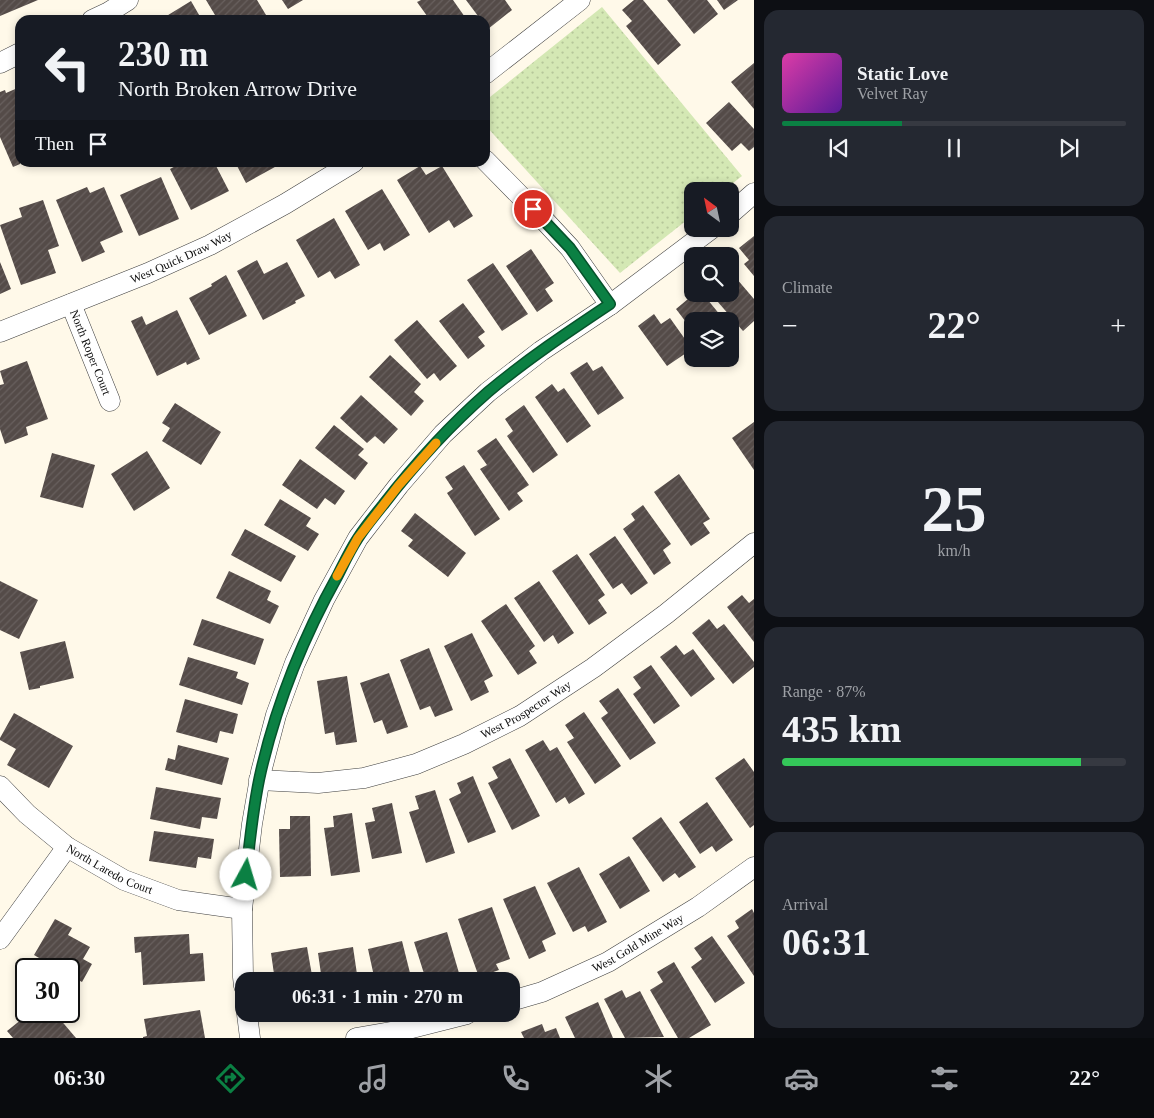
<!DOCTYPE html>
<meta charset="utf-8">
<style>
body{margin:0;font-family:"Times New Roman",serif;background:#242831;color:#f1f3f6;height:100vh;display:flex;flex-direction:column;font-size:19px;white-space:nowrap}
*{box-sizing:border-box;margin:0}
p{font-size:16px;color:#9ea1a6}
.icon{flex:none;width:28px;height:28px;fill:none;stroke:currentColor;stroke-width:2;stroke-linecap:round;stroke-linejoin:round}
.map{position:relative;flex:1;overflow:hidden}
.drawer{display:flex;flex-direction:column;gap:10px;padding:10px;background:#0d0f14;width:400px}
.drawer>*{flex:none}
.banner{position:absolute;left:15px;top:15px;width:475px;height:152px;border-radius:15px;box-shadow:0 2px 8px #0003;background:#171b24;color:#f1f3f6;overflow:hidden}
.needle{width:32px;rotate:327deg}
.fabs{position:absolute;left:684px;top:182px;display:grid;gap:10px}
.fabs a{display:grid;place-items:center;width:55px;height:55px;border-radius:10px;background:#171b24;box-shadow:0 2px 8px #0003;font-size:25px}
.speed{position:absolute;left:15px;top:958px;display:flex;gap:10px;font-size:25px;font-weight:700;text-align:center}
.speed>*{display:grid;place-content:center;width:65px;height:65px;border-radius:50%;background:#171b24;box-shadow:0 2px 8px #0003;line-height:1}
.speed .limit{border:2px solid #111;border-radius:8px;background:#fff;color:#111}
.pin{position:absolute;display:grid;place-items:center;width:42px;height:42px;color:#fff;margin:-21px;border:2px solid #fff;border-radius:50%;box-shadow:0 1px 5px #0007}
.me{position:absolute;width:55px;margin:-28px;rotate:6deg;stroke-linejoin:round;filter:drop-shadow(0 0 4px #0008)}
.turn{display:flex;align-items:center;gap:18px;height:105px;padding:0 20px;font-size:22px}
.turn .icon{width:65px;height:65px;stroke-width:2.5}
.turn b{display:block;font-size:35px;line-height:42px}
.then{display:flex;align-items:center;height:48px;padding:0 20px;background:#0003;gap:10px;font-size:19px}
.big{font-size:38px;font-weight:600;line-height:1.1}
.drawer .tile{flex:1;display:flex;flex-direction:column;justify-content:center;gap:8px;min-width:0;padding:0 18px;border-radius:15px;background:#242831}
.drawer .dial{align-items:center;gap:0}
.dial b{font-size:65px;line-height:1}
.song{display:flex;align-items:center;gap:15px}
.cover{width:60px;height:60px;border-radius:8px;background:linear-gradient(135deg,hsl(320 70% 55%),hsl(270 70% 35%))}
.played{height:5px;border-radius:2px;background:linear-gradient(90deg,#0b8043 35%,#363941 35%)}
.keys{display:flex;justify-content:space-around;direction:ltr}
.heat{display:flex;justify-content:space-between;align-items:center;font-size:28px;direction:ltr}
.charge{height:8px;border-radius:4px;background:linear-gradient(90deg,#34c759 87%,#363941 0)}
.trip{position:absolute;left:235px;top:972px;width:285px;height:50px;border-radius:15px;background:#171b24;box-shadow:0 2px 8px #0003;font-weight:600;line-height:50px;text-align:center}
.dock{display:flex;height:80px;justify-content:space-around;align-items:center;background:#090b0e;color:#9ea1a6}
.dock .icon{width:35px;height:35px}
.dock .on{color:#0b8043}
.dock b{font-size:22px;color:#f1f3f6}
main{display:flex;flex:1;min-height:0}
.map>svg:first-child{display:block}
.park{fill:url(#park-dots)}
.building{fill:url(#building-hatch)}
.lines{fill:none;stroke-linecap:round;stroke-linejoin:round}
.street-casing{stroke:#3e3e3e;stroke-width:21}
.street{stroke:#fff;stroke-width:20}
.route-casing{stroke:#07532c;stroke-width:12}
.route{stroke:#0b8043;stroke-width:9}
.slow{stroke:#f59e0b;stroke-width:9}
.labels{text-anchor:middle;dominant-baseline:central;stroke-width:5;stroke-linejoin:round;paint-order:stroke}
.street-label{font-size:12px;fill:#0b0b0b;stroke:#fff}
</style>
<main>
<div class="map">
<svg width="754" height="1038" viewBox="0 0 754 1038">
<defs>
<pattern id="park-dots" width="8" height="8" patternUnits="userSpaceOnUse" patternTransform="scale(1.25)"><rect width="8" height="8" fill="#d4e8b4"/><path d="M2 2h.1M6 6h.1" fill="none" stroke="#b5c699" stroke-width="1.8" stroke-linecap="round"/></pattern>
<pattern id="building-hatch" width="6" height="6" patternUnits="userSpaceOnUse" patternTransform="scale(1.25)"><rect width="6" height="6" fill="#544b48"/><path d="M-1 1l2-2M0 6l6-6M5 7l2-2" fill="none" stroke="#68605e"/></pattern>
</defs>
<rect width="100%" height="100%" fill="#fff9e9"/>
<!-- park -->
<path class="park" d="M 602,7 L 742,176 L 723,191 L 692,191 L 692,216 L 620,273 L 485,125 L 485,101 Z"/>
<!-- building -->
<path class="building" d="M 0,0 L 38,0 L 0,16 Z
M 206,0 L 257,0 L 269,20 L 218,20 Z
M 282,0 L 303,0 L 288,9 Z
M 421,0 L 453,0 L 467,20 L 430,20 L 417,2 Z
M 466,0 L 505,0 L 512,10 L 488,29 L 485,25 L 485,20 L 481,20 Z
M 634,0 L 643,0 L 681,45 L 658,65 L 626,26 L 632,21 L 622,10 Z
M 667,0 L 707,0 L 718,14 L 694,34 Z
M 717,0 L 738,0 L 724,10 Z
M 191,1 L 202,20 L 160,20 Z
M 754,63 L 754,109 L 731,82 Z
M 20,87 L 20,164 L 13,167 L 0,137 L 0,92 L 5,90 L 6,93 Z
M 729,102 L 754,129 L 754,147 L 749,151 L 741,143 L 732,151 L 706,123 Z
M 183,162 L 214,162 L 229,191 L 191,210 L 170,169 Z
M 235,162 L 284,162 L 246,183 Z
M 420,166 L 426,175 L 442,166 L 473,216 L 454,228 L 449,220 L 429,233 L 397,180 Z
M 161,177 L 179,219 L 139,236 L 120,195 Z
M 87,187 L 90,193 L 104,187 L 123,232 L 100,242 L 105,252 L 82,262 L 56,200 Z
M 382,189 L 410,235 L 384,251 L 380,243 L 368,250 L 345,211 Z
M 43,200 L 59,246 L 48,250 L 56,273 L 21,285 L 0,225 L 22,217 L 19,208 Z
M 334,218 L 360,265 L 335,279 L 330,271 L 318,278 L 296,240 Z
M 754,236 L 754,276 L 744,264 L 749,260 L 739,248 Z
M 531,249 L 554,283 L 545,289 L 553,301 L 537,312 L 506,266 Z
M 257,260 L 264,274 L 287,262 L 305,296 L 295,301 L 296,303 L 263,320 L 237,271 Z
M 0,262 L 11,289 L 0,294 Z
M 493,263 L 528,314 L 502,331 L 467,280 Z
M 730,271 L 754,299 L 754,321 L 743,331 L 711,294 L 730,294 Z
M 226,275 L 247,316 L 209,335 L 189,298 L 212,286 L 211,284 Z
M 694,294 L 703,294 L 725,321 L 692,321 L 692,330 L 676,309 Z
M 463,303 L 485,332 L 478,337 L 485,346 L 468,359 L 439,321 Z
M 177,310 L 200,359 L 187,365 L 186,362 L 157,376 L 131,321 L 142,316 L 146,325 Z
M 654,314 L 661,324 L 670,318 L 692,349 L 667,366 L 638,326 Z
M 417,320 L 457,366 L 440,381 L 434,373 L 427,379 L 394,340 Z
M 390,355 L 421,384 L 414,392 L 424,401 L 411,416 L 369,377 Z
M 27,361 L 48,419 L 26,427 L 28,435 L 5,444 L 0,429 L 0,385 L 4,384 L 0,371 Z
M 587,362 L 593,371 L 602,366 L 624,398 L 598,415 L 570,373 Z
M 552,384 L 558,392 L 564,388 L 591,426 L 567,443 L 535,397 Z
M 361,395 L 398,429 L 384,444 L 375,436 L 367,443 L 340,418 Z
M 175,403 L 221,432 L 201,465 L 162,441 L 170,428 L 162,423 Z
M 524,405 L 558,455 L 533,473 L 507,436 L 513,431 L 505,419 Z
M 754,422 L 754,470 L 732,438 Z
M 334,425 L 364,449 L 358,455 L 368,463 L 355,480 L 315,448 Z
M 496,438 L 529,485 L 517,493 L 523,501 L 509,511 L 480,469 L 487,465 L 477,451 Z
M 147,451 L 170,488 L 134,511 L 111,474 Z
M 52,453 L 95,465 L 83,508 L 40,497 Z
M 300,459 L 345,491 L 335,505 L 325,498 L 317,509 L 282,485 Z
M 464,465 L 500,519 L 475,536 L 447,493 L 453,489 L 445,477 Z
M 679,474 L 710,519 L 703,523 L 710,533 L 691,546 L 654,492 Z
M 280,499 L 311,518 L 306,526 L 319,534 L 308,551 L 264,525 Z
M 643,505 L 671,544 L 663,550 L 671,563 L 654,575 L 623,529 L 635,520 L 631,514 Z
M 415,513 L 466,553 L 448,577 L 408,546 L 413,540 L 401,531 Z
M 245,529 L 296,556 L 281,582 L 231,555 Z
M 615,536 L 648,583 L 631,595 L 622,583 L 613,589 L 589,554 Z
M 577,554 L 605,595 L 598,600 L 607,613 L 589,625 L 552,571 Z
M 229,571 L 271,591 L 267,600 L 279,606 L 270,624 L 216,598 Z
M 0,581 L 38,600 L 19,639 L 0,630 Z
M 539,581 L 574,633 L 558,644 L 553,635 L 544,642 L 514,598 Z
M 742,595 L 749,603 L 754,599 L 754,642 L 727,607 Z
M 506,604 L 535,646 L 529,651 L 537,663 L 518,675 L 481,621 Z
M 202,619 L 264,639 L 255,665 L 193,645 Z
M 709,619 L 717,629 L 724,624 L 754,662 L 754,667 L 733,684 L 692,633 Z
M 472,633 L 493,676 L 484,681 L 489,692 L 471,701 L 444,646 Z
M 65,641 L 74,678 L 40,686 L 40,688 L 29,690 L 20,652 Z
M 676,645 L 684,655 L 693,649 L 715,679 L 691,697 L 660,657 Z
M 429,648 L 453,710 L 435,717 L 430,706 L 420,710 L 400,660 Z
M 188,657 L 238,672 L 236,678 L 249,683 L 242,705 L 179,685 Z
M 651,665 L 680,706 L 654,724 L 633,694 L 641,688 L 633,677 Z
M 389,673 L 408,727 L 387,734 L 382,720 L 374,723 L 360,683 Z
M 347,676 L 357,742 L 336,745 L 334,732 L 325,734 L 317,681 Z
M 618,688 L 656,743 L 630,760 L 601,718 L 608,713 L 599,701 Z
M 185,699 L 238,714 L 233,734 L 220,731 L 217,743 L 176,732 Z
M 584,712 L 621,766 L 595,784 L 567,742 L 574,738 L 565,725 Z
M 14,713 L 73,746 L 49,788 L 7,765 L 16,749 L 0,740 L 0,738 Z
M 543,740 L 550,751 L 557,747 L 585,794 L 569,804 L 565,797 L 556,803 L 525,750 Z
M 178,745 L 229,758 L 222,785 L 165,770 L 168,758 L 175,760 Z
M 510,758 L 540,816 L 512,830 L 488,783 L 498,778 L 492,767 Z
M 744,758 L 754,772 L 754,825 L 750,828 L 715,778 Z
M 473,776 L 496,832 L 468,843 L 449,799 L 461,793 L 457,783 Z
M 156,787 L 221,798 L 217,819 L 202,817 L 200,829 L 150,819 Z
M 435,790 L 455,853 L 426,863 L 409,812 L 419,809 L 415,796 Z
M 707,802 L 733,840 L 716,852 L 712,846 L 700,854 L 679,822 Z
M 392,803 L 402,853 L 372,859 L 365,823 L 375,821 L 372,808 Z
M 352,813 L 360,872 L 331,876 L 324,828 L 334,827 L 333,816 Z
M 290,816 L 310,816 L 311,876 L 280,877 L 279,829 L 290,829 Z
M 661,817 L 696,867 L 679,878 L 675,873 L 663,882 L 632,838 Z
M 154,831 L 214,839 L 211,859 L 198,857 L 196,868 L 149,861 Z
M 629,856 L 650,891 L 620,909 L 599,874 Z
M 579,867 L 607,922 L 588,932 L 585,926 L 573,932 L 547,883 Z
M 535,886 L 556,934 L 542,941 L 546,951 L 529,959 L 503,899 Z
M 492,907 L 510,959 L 496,964 L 499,970 L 479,977 L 458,919 Z
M 752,909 L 754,913 L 754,976 L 727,936 L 739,928 L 735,921 Z
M 55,919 L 72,928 L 68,935 L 90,947 L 83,959 L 92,964 L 82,982 L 69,975 L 69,969 L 58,969 L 34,955 Z
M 447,932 L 461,980 L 458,981 L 440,981 L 438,976 L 426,980 L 414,942 Z
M 189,934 L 190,954 L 203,953 L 205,981 L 143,985 L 141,952 L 135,953 L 134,937 Z
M 712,936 L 745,983 L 715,1003 L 691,967 L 702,959 L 694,948 Z
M 402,941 L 412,981 L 375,981 L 368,949 Z
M 307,947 L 313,981 L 275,981 L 271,953 Z
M 353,947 L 358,981 L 322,981 L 318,953 Z
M 674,962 L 711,1025 L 689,1038 L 678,1038 L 650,990 L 663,982 L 657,972 Z
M 622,990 L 626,998 L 640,991 L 664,1037 L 625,1038 L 604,999 Z
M 26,1001 L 26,1011 L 53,1011 L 76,1038 L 13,1038 L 7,1031 L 27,1015 L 20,1006 Z
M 598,1002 L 613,1038 L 575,1038 L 565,1017 Z
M 200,1010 L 205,1038 L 143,1038 L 143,1037 L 147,1036 L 144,1019 Z
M 542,1024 L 545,1032 L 556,1028 L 560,1038 L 524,1038 L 521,1032 Z"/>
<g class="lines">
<defs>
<g id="street">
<path d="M 92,20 L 109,12 L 128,0"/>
<path d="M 0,63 L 20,53"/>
<path d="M 485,74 L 580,0"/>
<path d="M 485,160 L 545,221 L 570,248 L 610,305"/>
<path d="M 730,214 L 754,193"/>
<path id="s1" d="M 71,304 L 110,401"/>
<path id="s2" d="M 0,332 L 148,273 L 210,245 L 285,204 L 354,162"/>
<path id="s3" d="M 259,780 L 318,783 L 364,778 L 416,764 L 464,744 L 520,716 L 593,668 L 666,614 L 754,543"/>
<path id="s4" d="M 0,786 L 27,814 L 67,847 L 124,880 L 178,900 L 242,909"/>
<path d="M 0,939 L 67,847"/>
<path d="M 244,986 L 243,977 L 242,909 L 252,824 L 261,772 L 276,715 L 295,663 L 324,600 L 358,538 L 399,485 L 443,434 L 488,392 L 541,351 L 610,305 L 711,229"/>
<path id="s5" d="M 511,1001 L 542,992 L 608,962 L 698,907 L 754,867"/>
<path d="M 247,1014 L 250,1038"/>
<path d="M 356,1038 L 408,1029 L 467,1014"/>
</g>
</defs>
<!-- street casing -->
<use href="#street" class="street-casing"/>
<!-- street -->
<use href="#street" class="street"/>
</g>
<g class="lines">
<defs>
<path id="route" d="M 246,875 C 250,840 253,805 261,771 C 277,702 304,636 338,575 C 344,563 350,550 358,538 C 365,527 374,516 383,505 C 414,465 449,426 488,392 C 526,360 568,332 610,304 L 570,248 L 533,209"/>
</defs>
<!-- route casing -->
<use href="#route" class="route-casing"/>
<!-- route -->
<use href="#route" class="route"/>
<!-- slow -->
<path class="slow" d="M 337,576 L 358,538 L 399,485 L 436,443"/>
</g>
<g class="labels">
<!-- street labels -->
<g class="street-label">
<text stroke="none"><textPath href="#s2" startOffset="196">West Quick Draw Way</textPath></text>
<text stroke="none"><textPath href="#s1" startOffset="52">North Roper Court</textPath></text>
<text stroke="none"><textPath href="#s3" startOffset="282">West Prospector Way</textPath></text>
<text stroke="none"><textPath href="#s4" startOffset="139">North Laredo Court</textPath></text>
<text stroke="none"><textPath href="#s5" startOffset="140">West Gold Mine Way</textPath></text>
</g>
</g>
</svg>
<div class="fabs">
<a><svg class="needle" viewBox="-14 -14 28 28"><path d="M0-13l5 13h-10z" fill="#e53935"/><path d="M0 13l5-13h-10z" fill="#9ea1a6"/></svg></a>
<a><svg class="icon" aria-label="search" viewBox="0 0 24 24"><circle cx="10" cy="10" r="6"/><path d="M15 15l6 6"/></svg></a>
<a><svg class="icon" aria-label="layers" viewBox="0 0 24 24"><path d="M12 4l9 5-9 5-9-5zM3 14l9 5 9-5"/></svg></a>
</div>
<div class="speed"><div class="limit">30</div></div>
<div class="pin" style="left:533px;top:209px;background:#d93025"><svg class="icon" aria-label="arrive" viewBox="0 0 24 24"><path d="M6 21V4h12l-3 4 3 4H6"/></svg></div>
<svg class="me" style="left:246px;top:875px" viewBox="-20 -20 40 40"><circle r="19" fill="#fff"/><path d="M0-13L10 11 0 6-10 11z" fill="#0b8043"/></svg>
<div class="trip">06:31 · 1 min · 270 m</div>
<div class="banner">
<div class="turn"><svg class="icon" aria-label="left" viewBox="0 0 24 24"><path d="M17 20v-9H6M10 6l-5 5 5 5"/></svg><div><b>230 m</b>North Broken Arrow Drive</div></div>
<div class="then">Then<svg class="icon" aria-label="arrive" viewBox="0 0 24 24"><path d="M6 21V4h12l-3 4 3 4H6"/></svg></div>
</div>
</div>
<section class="drawer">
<div class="tile">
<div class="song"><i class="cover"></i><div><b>Static Love</b><p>Velvet Ray</p></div></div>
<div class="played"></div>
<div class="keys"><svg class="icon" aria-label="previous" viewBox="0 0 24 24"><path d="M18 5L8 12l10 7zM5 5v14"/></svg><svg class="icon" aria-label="pause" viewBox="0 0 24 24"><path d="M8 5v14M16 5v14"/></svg><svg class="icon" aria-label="next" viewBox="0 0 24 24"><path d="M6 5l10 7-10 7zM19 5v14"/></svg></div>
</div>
<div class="tile"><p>Climate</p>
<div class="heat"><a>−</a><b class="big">22°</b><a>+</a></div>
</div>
<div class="tile dial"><b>25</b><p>km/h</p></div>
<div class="tile"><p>Range · 87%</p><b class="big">435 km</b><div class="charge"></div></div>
<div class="tile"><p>Arrival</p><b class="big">06:31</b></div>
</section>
</main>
<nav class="dock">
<b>06:30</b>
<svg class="icon on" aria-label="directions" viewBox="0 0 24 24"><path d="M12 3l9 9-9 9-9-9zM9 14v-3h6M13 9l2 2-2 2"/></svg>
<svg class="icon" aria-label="music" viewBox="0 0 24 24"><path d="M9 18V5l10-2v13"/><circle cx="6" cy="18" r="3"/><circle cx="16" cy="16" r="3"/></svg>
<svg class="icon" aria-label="phone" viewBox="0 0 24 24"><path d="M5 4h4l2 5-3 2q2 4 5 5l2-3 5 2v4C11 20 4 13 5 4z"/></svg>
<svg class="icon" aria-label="climate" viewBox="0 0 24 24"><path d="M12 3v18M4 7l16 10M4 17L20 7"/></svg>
<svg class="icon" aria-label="car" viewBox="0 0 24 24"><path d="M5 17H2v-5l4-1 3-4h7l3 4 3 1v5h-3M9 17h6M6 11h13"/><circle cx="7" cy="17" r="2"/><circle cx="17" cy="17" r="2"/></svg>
<svg class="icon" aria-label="filters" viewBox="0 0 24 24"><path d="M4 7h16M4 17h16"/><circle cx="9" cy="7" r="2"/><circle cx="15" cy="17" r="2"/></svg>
<b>22°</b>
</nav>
